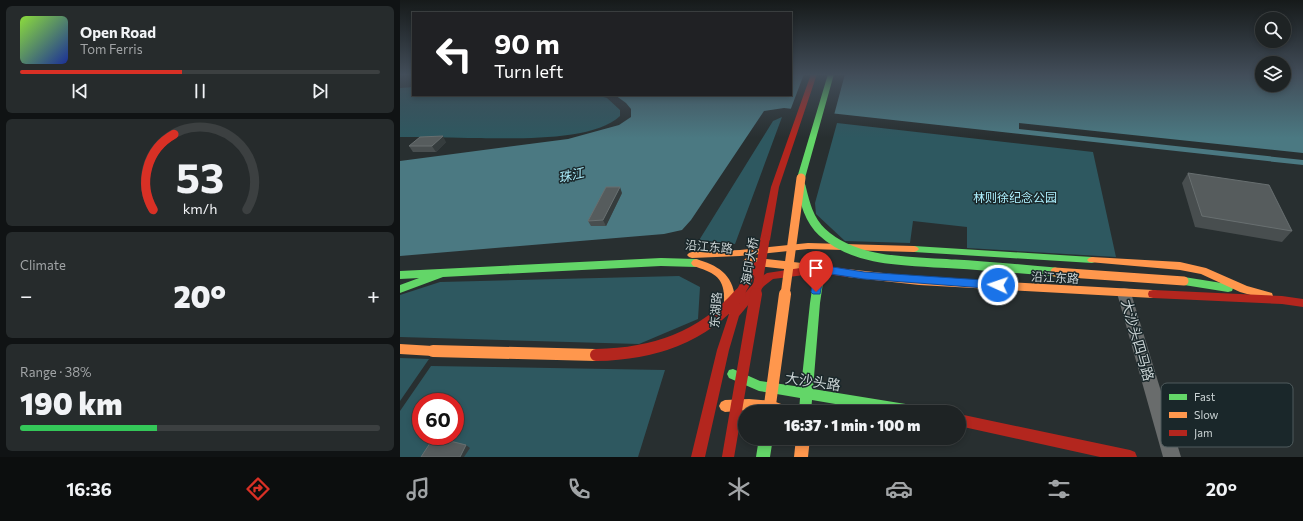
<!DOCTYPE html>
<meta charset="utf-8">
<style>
body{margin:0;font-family:Commissioner,"Noto Sans SC",sans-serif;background:#262b2c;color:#f1f3f6;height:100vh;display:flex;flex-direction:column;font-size:15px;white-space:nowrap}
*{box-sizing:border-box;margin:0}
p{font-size:13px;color:#a1a4a6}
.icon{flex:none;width:22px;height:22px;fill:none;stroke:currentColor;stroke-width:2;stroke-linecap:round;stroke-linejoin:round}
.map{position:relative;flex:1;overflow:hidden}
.details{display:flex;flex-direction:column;gap:6px;padding:6px;background:#101314;width:400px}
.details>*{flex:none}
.hud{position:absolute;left:12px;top:12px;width:380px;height:84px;border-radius:0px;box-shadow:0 2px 6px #0003,0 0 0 1px #3c4041;background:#202124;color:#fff;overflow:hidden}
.tools{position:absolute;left:855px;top:12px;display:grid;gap:8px}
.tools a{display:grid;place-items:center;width:36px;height:36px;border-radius:50%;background:#1e2324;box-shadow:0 2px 6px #0003,0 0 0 1px #3c4041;font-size:20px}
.speed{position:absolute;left:12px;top:393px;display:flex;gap:8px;font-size:20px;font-weight:700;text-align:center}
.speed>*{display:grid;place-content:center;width:52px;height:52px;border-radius:50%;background:#1e2324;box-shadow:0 2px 6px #0003,0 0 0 1px #3c4041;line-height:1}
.speed .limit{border:6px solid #d22;background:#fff;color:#111}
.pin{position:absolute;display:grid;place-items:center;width:34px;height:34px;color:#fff;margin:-41px -17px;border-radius:50% 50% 50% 0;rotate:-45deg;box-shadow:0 0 4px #0007}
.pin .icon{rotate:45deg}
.me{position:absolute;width:44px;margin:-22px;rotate:273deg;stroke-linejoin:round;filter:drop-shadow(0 0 3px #0008)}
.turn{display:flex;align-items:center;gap:14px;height:84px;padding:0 16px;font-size:18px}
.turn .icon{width:52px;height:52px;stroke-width:2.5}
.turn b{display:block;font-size:28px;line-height:34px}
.big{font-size:30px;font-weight:800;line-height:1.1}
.details .tile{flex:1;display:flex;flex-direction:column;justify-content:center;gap:6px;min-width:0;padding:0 14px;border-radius:6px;background:#262b2c}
.details .dial{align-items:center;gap:0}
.dial svg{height:104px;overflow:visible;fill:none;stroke:#3c4041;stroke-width:7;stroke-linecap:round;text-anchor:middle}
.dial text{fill:#f1f3f6;stroke:none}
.song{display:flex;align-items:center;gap:12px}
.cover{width:48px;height:48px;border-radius:6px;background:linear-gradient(135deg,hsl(90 70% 55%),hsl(230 70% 35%))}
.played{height:4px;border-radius:2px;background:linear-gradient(90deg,#d93025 45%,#3c4041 45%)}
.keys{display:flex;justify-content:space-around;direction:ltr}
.heat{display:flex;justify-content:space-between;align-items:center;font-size:22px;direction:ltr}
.charge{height:6px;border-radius:3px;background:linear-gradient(90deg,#34c759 38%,#3c4041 0)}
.trip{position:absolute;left:338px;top:405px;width:228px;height:40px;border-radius:20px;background:#1e2324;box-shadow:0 2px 6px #0003,0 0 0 1px #3c4041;font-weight:800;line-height:40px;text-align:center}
.tabs{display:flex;height:64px;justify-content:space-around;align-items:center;background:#0c0e0e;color:#a1a4a6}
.tabs .icon{width:28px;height:28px}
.tabs .active{color:#d93025}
.tabs b{font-size:18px;color:#f1f3f6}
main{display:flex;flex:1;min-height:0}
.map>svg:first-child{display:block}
.green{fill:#2e5860;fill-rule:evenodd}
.water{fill:#4b7982}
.pier{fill:#282f30}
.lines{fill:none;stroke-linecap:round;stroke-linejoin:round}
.street{fill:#696c6c;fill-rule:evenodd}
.fast{fill:#63d668;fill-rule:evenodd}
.slow{fill:#ff974d;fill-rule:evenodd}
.jam{fill:#b3261e;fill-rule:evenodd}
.fast-bridge{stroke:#63d668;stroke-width:9}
.slow-bridge-far1{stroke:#ff974d;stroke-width:9}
.slow-bridge{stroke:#ff974d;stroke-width:12}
.jam-bridge-far1{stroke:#b3261e;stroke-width:9}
.jam-bridge{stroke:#b3261e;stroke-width:12}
.wall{fill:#484e4f}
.shaded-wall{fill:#353c3d}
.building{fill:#565c5d;stroke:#686f70}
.route{fill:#1a73e8;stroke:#114b97}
.labels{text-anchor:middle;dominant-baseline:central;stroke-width:3;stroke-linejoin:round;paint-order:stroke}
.park-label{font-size:12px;fill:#adeffd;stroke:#1a272a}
.street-label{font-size:12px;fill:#cad3d4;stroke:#1a272a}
.water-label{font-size:13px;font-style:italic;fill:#aaecfa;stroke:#1a272a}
.near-street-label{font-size:14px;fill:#cad3d4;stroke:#1a272a}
.key{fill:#1a272a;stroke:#4f5b5d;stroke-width:1}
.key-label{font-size:11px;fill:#cad3d4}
</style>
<main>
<section class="details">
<div class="tile">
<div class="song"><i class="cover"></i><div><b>Open Road</b><p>Tom Ferris</p></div></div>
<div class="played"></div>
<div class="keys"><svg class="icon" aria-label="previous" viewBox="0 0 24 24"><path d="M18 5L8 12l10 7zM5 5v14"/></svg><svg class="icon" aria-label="pause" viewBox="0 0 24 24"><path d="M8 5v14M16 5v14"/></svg><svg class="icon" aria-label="next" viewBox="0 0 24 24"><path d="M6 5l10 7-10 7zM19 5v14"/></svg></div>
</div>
<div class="tile dial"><svg viewBox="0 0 100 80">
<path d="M14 69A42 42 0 1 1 86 69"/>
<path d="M14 69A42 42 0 0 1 30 11" stroke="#d93025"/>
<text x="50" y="56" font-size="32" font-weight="700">53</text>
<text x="50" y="72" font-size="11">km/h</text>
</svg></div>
<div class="tile"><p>Climate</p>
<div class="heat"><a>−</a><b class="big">20°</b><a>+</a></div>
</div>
<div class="tile"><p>Range · 38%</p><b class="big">190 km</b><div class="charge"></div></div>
</section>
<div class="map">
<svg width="903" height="457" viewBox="0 0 903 457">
<rect width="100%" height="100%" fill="#282f30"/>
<!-- green -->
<path class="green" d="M 13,87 L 13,95 L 196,95 L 207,98 L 220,110 L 220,116 C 192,143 106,138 68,138 C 45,137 23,137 0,137 L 0,88 Z
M 382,117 L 335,244 L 298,242 L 373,121 Z
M 437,123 L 693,152 L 716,257 L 567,248 L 567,227 L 513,221 L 510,243 L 445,241 L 416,214 L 415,203 Z
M 279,276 L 300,287 L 298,319 L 239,344 L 0,337 L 0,295 L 40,282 Z
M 0,358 L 29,359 L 0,401 Z
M 31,366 L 265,370 L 238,457 L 0,457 L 0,411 ZM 21,402 L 55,402 L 55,436 L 21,436 Z"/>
<!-- water -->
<path class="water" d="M 391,74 L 862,74 L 862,85 L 884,85 L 884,74 L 903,74 L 903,165 L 384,108 L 364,111 L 291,220 L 282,230 L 264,234 L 0,256 L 0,161 L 168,139 L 219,125 L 231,117 L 231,109 L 226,103 L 215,95 L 391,95 Z"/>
<!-- pier -->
<path class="pier" d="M 404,74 L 445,74 L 434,115 L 390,111 Z
M 619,123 L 903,153 L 903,160 L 619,129 Z"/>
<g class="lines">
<!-- street -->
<path class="street" d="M 724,288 L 729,289 L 731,293 L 781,457 L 763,457 L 717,293 L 719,289 Z"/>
<!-- fast -->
<path class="fast" d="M 428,74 L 434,74 L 405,178 L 401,180 L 398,180 L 397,178 Z
M 514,246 L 692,257 L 695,258 L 697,260 L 695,262 L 692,263 L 514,252 L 511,251 L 509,249 L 511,247 Z
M 261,258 L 296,259 L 299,260 L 301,263 L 299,266 L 296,267 L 261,266 L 43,277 L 0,293 L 0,285 L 19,278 L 0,279 L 0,271 Z
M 420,265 L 423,266 L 425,269 L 420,303 L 413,389 L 518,406 L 522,408 L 524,412 L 482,412 L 412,400 L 411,412 L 399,412 L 400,398 L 359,391 L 329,378 L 327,374 L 329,370 L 333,369 L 360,381 L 401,387 L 410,303 L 415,269 L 417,266 Z
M 784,277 L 828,284 L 832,285 L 833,288 L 832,291 L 828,292 L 784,285 L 780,284 L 779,281 L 780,278 Z
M 359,438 L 373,438 L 370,457 L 356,457 Z"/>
<!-- slow -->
<path class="slow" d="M 408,243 L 514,246 L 517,247 L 519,249 L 517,251 L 514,252 L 408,249 L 340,256 L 292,258 L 289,257 L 287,255 L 289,253 L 292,252 L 340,250 Z
M 348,257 L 402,263 L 405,264 L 407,267 L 405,270 L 402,271 L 348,265 L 345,263 L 343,261 L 345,259 Z
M 692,257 L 780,262 L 806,268 L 847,286 L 872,293 L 873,296 L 872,299 L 868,300 L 840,292 L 801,274 L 780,270 L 689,262 L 687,260 L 689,258 Z
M 296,259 C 317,265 333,274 335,298 C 335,303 335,308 333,313 L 329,314 L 325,313 C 323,309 324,305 324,300 C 325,277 313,272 293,266 L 291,263 L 293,260 Z
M 447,269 L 519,277 L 753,290 L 757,291 L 758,294 L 757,297 L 753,298 L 519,285 L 447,277 L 444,276 L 442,273 L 444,270 Z
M 0,344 L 33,346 L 37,348 L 39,351 L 37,354 L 33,356 L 0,354 Z
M 349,399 L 373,401 L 392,408 L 394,412 L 349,410 L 325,412 L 321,410 L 319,406 L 321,402 L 325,400 Z
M 396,438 L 410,438 L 408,457 L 394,457 Z"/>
<!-- jam -->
<path class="jam" d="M 411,74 L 417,74 L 379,187 L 370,240 L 365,243 L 360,240 L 371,187 Z
M 420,265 L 447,269 L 450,270 L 452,273 L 450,276 L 447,277 L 420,273 L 373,279 L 364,286 L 339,316 L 329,350 L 305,457 L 291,457 L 317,350 L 330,311 L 356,280 L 367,273 Z
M 753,290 L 882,296 L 903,299 L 903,307 L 882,304 L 753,298 L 749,297 L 748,294 L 749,291 Z
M 559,414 L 730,450 L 735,452 L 737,457 L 700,457 L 559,426 Z"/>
<!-- fast-bridge -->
<path class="fast-bridge" d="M 401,186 C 405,203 409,220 422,232 C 456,264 512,261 555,264 C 588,266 622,269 655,272"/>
<!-- slow-bridge-far1 -->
<path class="slow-bridge-far1" d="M 655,272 L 784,281
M 385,295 L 401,178"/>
<!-- slow-bridge -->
<path class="slow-bridge" d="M 33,351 L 196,355
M 369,412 L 385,294"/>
<!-- jam-bridge-far1 -->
<path class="jam-bridge-far1" d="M 339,295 L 355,266
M 356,295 L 365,240"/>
<!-- jam-bridge -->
<path class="jam-bridge" d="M 196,355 C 253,354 302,338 340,294
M 328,457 L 356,294"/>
</g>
<!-- wall -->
<path class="wall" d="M 46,142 L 36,152 L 13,152 L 9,146 Z
M 788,173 L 892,231 L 882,242 L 795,227 L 782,183 Z
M 222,193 L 206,226 L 191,226 L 188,221 Z"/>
<!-- shaded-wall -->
<path class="shaded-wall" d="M 43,136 L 46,142 L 36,152 L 32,146 Z
M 220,187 L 222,193 L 206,226 L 203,220 Z
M 66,445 L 70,448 L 64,457 L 60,457 Z"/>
<!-- building -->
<path class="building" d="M 43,136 L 32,146 L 9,146 L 20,137 Z
M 788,173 L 869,185 L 892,231 L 802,216 Z
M 206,187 L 220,187 L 203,220 L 188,221 Z
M 34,437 L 66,445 L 60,457 L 21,457 Z"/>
<!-- sky -->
<linearGradient id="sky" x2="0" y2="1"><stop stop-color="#161a1a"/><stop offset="0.54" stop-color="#424d59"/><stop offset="1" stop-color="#424d59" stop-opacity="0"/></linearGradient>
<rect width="903" height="138" fill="url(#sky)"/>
<!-- route -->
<path class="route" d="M 420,265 L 464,272 L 598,281 L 601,282 L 603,285 L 601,288 L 598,289 L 464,279 L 424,273 L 420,294 L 413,294 L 411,292 L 415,269 L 416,266 Z"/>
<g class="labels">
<!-- park labels -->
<g class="park-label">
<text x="615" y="197">林则徐纪念公园</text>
</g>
<!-- street labels -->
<g class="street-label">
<text transform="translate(309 246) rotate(5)">沿江东路</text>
<text transform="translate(349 261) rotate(-80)">海印大桥</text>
<text transform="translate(655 277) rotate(3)">沿江东路</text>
<text transform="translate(315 310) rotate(-86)">东湖路</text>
</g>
<!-- water labels -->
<g class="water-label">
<text transform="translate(171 175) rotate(-13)">珠江</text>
</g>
<!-- near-street labels -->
<g class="near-street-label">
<text transform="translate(738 340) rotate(74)">大沙头四马路</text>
<text transform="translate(413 381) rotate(8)">大沙头路</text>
</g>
</g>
<!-- legend -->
<rect x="761" y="383" width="132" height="64" rx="6" class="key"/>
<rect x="769" y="394" width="18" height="6" fill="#63d668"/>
<rect x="769" y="412" width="18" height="6" fill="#ff974d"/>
<rect x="769" y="430" width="18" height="6" fill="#b3261e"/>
<g class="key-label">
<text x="794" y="401">Fast</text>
<text x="794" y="419">Slow</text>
<text x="794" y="437">Jam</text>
</g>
</svg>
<div class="tools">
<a><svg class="icon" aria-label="search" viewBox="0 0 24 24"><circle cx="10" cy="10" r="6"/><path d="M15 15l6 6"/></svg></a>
<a><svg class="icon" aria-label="layers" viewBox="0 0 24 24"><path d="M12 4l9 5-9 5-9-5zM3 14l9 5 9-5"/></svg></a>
</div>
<div class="speed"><div class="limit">60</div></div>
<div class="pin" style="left:416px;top:292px;background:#d93025"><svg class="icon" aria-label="arrive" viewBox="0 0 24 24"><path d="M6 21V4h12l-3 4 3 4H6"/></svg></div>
<svg class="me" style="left:598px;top:285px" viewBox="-20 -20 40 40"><circle r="17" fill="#1a73e8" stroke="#fff" stroke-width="3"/><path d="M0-11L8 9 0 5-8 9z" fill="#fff"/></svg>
<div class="trip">16:37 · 1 min · 100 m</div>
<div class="hud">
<div class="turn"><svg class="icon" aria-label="left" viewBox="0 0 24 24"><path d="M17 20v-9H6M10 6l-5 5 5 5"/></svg><div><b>90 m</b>Turn left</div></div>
</div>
</div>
</main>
<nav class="tabs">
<b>16:36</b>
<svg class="icon active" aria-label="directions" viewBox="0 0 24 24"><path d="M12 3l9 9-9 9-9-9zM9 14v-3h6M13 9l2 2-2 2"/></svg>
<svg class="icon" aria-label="music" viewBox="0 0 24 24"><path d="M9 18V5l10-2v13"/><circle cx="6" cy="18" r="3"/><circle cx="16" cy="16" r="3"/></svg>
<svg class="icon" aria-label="phone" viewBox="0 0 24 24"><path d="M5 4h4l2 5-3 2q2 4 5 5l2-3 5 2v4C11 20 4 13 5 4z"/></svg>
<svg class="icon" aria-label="climate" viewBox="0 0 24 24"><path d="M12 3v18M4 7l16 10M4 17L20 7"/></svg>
<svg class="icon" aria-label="car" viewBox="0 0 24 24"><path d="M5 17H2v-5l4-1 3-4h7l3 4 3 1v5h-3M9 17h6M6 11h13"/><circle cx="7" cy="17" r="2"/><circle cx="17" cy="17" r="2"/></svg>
<svg class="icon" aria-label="filters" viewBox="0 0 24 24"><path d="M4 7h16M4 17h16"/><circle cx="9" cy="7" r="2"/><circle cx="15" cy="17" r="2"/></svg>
<b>20°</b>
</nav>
